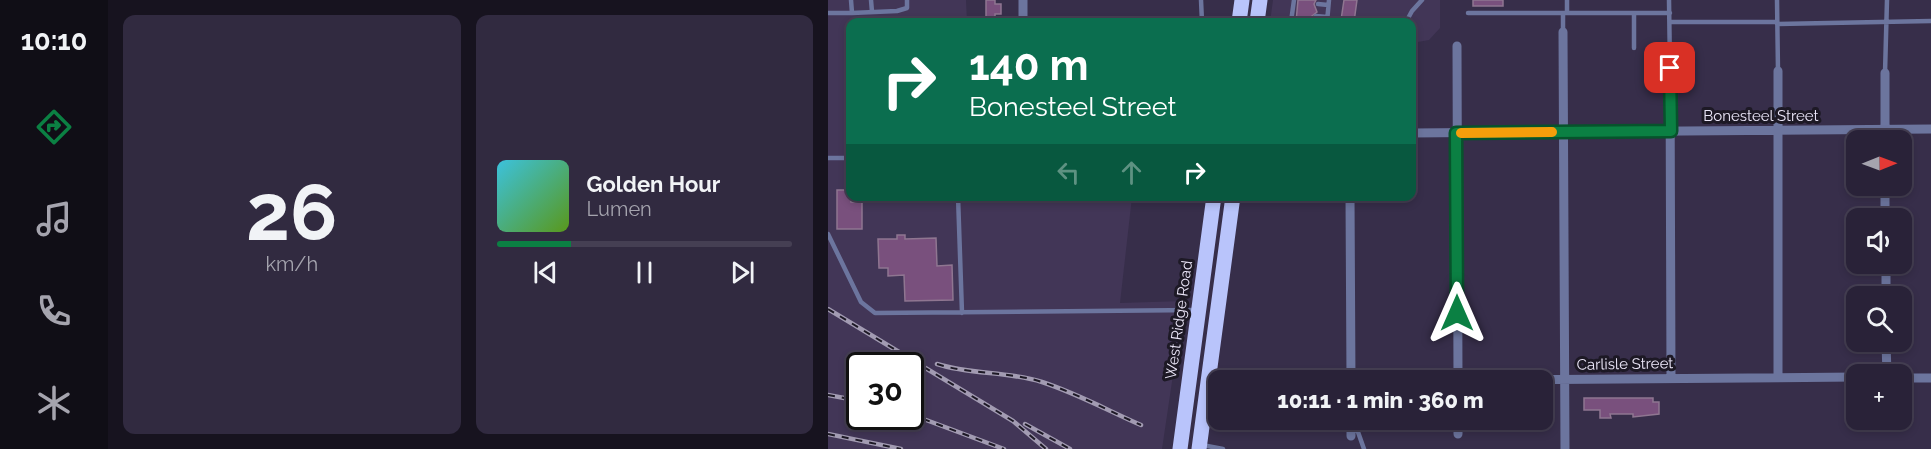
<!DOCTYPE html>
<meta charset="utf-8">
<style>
body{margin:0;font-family:Raleway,sans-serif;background:#312a40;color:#f1f3f6;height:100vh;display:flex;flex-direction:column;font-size:22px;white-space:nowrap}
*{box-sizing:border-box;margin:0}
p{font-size:20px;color:#a5a4ae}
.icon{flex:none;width:33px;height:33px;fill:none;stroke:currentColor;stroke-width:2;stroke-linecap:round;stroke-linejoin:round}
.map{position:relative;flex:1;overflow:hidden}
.side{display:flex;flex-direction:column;gap:15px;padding:15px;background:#17131f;width:720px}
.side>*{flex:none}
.banner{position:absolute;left:18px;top:18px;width:570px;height:183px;border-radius:12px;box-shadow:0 3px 9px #0003,0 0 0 2px #453f53;background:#0b6e4f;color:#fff;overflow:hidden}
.needle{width:39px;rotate:89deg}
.fabs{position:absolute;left:1018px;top:130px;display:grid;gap:12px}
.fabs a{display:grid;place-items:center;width:66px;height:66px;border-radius:12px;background:#292238;box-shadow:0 3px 9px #0003,0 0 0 2px #453f53;font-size:30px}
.speed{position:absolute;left:18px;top:352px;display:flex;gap:12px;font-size:30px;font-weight:700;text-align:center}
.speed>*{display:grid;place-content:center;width:78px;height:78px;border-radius:50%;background:#292238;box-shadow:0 3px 9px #0003,0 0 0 2px #453f53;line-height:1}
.speed .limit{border:3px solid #111;border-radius:9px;background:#fff;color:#111}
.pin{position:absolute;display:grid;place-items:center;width:51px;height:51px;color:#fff;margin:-26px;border-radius:12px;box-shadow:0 3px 9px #0006}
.me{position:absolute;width:66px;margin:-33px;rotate:0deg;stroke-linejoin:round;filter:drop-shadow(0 0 4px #0008)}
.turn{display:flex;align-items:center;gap:21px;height:126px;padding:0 24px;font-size:27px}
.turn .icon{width:78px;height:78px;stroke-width:2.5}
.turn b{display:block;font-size:42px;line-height:51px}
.lanes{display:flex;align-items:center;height:57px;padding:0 24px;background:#0003;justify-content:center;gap:30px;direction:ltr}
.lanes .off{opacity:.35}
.side .card{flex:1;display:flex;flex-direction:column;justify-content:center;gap:9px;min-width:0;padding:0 21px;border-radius:12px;background:#312a40}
.side .dial{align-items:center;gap:0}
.dial b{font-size:78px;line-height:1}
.song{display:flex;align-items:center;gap:18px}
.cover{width:72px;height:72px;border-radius:9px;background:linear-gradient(135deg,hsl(190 70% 55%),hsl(90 70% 35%))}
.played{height:6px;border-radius:3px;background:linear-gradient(90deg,#0b8043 25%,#453f53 25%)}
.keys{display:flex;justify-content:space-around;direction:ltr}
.side .tiles{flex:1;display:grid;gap:15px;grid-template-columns:repeat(2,1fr)}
.trip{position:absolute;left:380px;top:370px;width:345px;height:60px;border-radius:12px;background:#292238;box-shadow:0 3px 9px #0003,0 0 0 2px #453f53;font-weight:800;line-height:60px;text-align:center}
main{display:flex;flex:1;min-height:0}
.tab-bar{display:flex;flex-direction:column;width:108px;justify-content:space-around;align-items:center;background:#100e16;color:#a5a4ae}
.tab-bar .icon{width:42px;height:42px}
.tab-bar .selected{color:#0b8043}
.tab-bar b{font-size:27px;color:#f1f3f6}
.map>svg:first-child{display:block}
.built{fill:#423657;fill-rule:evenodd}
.building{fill:#79507d;stroke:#8f7691;stroke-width:1.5}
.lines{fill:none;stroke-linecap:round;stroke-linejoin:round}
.service{stroke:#6c759e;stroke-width:4.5}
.minor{stroke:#6c759e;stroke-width:9}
.trunk{stroke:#b9c4fb;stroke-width:15}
.rail-casing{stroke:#a29bb2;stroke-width:4.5}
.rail{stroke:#1d1925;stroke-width:2;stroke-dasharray:7;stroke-linecap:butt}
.route-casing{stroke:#07532c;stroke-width:15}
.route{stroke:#0b8043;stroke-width:10}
.slow{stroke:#f59e0b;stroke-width:10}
.labels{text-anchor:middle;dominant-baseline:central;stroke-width:6;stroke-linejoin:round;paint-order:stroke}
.street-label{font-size:15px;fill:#ede8fa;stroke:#1d1925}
</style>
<main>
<nav class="tab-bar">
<b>10:10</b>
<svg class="icon selected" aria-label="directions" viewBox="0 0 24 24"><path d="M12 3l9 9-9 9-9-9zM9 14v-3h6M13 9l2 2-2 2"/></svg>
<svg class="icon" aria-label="music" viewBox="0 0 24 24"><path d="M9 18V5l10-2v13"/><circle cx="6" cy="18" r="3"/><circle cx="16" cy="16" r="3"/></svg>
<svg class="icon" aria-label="phone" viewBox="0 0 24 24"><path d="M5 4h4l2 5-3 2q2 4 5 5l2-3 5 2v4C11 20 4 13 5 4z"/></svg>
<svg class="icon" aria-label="climate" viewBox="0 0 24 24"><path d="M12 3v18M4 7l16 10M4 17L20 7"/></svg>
</nav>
<section class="side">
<div class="tiles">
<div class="card dial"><b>26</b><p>km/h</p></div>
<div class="card">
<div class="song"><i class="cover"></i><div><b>Golden Hour</b><p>Lumen</p></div></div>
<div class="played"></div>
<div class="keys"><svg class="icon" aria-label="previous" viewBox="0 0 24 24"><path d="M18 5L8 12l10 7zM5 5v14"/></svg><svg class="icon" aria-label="pause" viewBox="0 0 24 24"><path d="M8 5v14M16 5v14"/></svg><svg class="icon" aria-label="next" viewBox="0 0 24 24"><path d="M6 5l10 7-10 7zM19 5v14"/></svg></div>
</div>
</div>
</section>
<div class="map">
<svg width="1103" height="449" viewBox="0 0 1103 449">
<rect width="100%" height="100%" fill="#372e4a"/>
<!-- built -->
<path class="built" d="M 0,0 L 138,0 L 139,22 L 22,22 L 22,196 L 304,197 L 292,303 L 356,301 L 334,449 L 0,449 ZM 32,366 L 82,366 L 82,417 L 32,417 Z
M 445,0 L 612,0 L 612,28 L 601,40 L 584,43 L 584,22 L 442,22 Z"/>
<!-- building -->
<path class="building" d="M 158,0 L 167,0 L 167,4 L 173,4 L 173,14 L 167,14 L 167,22 L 158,22 Z
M 470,0 L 488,0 L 486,4 L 489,12 L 484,16 L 487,22 L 468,22 Z
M 516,0 L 529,0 L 526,22 L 513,20 Z
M 645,0 L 675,0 L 675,6 L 645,6 Z
M 9,190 L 22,190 L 23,202 L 34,202 L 34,229 L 9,229 Z
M 69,235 L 77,235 L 77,239 L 108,238 L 109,266 L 124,265 L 125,300 L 77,301 L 76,275 L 60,276 L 60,268 L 51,268 L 50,239 L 69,239 Z
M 756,398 L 825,398 L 825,402 L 831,402 L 831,414 L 805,417 L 805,414 L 782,414 L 783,418 L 772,418 L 772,410 L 756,410 Z"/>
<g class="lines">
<!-- service -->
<path class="service" d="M 43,0 L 44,12
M 373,0 L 374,22
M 739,0 L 739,13
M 841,0 L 842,68
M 949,0 L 950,71
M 490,4 L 500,5
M 0,13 L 24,13 L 23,0
M 24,13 L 69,11 L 79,8 L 79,0
M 640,13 L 842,13
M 735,13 L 735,32
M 806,13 L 806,48
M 488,16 L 499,17
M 463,22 L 466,0
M 499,22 L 501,0
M 578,22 L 584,11 L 594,0
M 842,22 L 949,22
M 949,24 L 1103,21
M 1057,73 L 1059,0
M 0,158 L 22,158
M 130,196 L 134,313
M 0,234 L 33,302 L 47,313 L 368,310
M 378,410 L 390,412
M 418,420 L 421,420
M 523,427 L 530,432 L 536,449
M 374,445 L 395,449"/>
<!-- minor -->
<path class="minor" d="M 195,0 L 195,22
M 735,32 L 737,449
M 629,46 L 630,381
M 842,68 L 843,378
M 950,71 L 950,377
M 584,133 L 1103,129
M 1057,141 L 1057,73
M 1057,186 L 1057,219
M 522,196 L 523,381
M 1058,264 L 1058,297
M 1058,342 L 1059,375
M 1074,378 L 1103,378
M 565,381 L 1029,377
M 523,420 L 523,436
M 630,420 L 630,434"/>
<!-- trunk -->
<path class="trunk" d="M 411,22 L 414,0
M 429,22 L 432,0
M 352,449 L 386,196
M 371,449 L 405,196"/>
<defs>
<path id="rail" d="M 0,309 L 185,421 L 218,449
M 109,364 C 143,375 180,371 214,382 C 248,393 281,411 313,425
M 0,395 L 32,401
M 82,414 L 176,449
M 197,424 L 242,449
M 0,434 L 73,449"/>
</defs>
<!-- rail casing -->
<use href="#rail" class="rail-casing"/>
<!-- rail -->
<use href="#rail" class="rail"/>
</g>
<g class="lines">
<defs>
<path id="route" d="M 629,313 L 628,133 L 843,131 L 842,68"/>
</defs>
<!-- route casing -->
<use href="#route" class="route-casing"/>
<!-- route -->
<use href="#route" class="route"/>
<!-- slow -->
<path class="slow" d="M 633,133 L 724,132"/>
</g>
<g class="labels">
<!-- street labels -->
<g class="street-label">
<text x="933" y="116">Bonesteel Street</text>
<text transform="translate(351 320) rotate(-82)">West Ridge Road</text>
<text transform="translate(797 364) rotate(-1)">Carlisle Street</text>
</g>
</g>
</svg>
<div class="fabs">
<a><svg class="needle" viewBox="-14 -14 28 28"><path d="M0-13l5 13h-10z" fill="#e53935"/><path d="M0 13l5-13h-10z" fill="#a5a4ae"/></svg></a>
<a><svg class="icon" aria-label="sound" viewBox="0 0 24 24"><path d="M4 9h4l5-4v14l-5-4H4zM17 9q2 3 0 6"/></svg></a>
<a><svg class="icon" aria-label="search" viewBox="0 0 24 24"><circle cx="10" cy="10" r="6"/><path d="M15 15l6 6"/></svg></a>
<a>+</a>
</div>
<div class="speed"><div class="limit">30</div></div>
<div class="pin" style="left:842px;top:68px;background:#d93025"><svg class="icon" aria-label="arrive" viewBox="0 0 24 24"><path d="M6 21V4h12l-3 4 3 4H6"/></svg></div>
<svg class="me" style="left:629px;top:313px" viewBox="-20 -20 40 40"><path d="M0-17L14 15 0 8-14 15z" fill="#0b8043" stroke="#fff" stroke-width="4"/></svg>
<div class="trip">10:11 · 1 min · 360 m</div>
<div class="banner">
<div class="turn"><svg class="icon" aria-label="right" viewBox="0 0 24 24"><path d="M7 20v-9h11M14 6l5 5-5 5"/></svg><div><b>140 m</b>Bonesteel Street</div></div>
<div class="lanes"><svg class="icon off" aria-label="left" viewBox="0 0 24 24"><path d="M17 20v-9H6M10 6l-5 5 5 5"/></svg><svg class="icon off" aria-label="ahead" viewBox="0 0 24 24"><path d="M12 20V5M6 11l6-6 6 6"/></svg><svg class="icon" aria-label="right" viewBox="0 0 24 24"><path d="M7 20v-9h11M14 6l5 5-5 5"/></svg></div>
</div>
</div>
</main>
